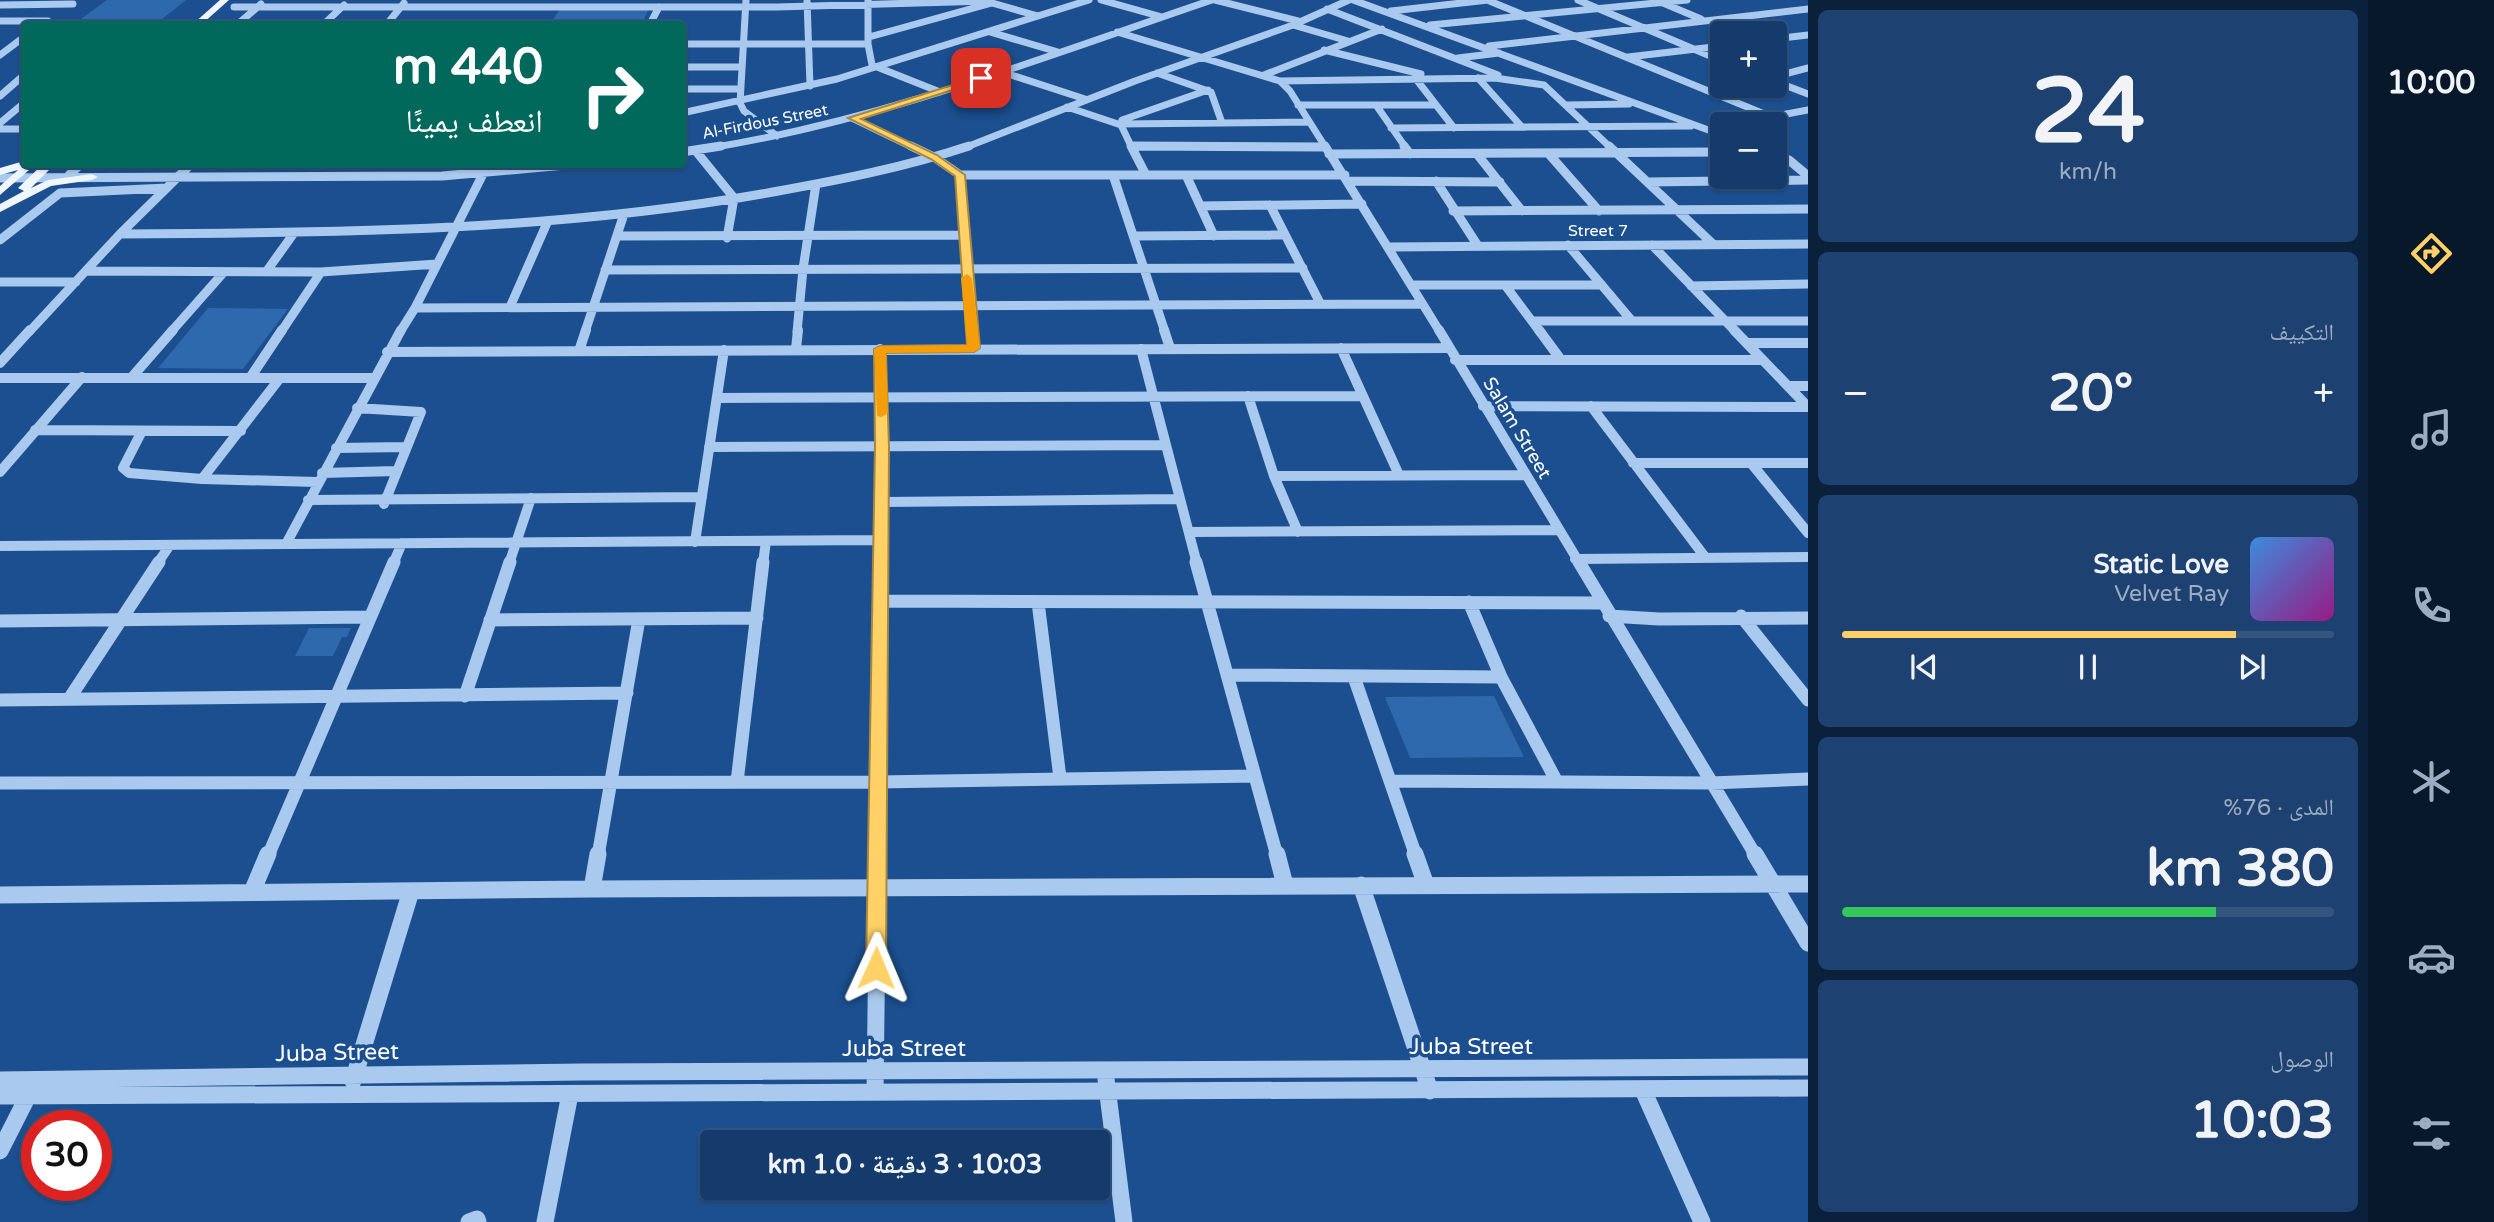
<!DOCTYPE html>
<html lang="ar">
<meta charset="utf-8">
<style>
body{margin:0;font-family:"Varela Round","Noto Naskh Arabic",sans-serif;background:#1d4271;color:#f1f3f6;direction:rtl;height:100vh;display:flex;flex-direction:column;font-size:26px;white-space:nowrap}
*{box-sizing:border-box;margin:0}
p{font-size:23px;color:#9dadc1}
.icon{flex:none;width:38px;height:38px;fill:none;stroke:currentColor;stroke-width:2;stroke-linecap:round;stroke-linejoin:round}
.map{position:relative;flex:1;overflow:hidden;direction:ltr}
.drawer{display:flex;flex-direction:column;gap:10px;padding:10px;background:#0b203b;width:560px}
.drawer>*{flex:none}
.hud{position:absolute;left:21px;top:21px;width:665px;height:147px;border-radius:7px;box-shadow:0 2px 5px #0004,0 0 0 2px #33557e;direction:rtl;background:#00695c;color:#fff;overflow:hidden}
.buttons{position:absolute;left:1710px;top:21px;display:grid;gap:14px}
.buttons a{display:grid;place-items:center;width:77px;height:77px;border-radius:7px;background:#143b6b;box-shadow:0 2px 5px #0004,0 0 0 2px #33557e;font-size:35px}
.speed{position:absolute;left:21px;top:1110px;display:flex;gap:14px;font-size:35px;font-weight:700;text-align:center}
.speed>*{display:grid;place-content:center;width:91px;height:91px;border-radius:50%;background:#143b6b;box-shadow:0 2px 5px #0004,0 0 0 2px #33557e;line-height:1}
.speed .limit{border:10px solid #d22;background:#fff;color:#111}
.pin{position:absolute;display:grid;place-items:center;width:60px;height:60px;color:#fff;margin:-30px;border-radius:14px;box-shadow:0 4px 10px #0006}
.me{position:absolute;width:77px;margin:-38px;rotate:1deg;stroke-linejoin:round;filter:drop-shadow(0 0 5px #0008)}
.turn{display:flex;align-items:center;gap:24px;height:147px;padding:0 28px;font-size:32px}
.turn .icon{width:91px;height:91px;stroke-width:2.5}
.turn b{display:block;font-size:49px;line-height:60px}
.big{font-size:52px;font-weight:800;line-height:1.1}
.drawer .card{flex:1;display:flex;flex-direction:column;justify-content:center;gap:10px;min-width:0;padding:0 24px;border-radius:10px;background:#1d4271}
.drawer .dial{align-items:center;gap:0}
.dial b{font-size:91px;line-height:1}
.song{display:flex;align-items:center;gap:21px}
.cover{width:84px;height:84px;border-radius:10px;background:linear-gradient(135deg,hsl(210 70% 55%),hsl(310 70% 35%))}
.played{height:7px;border-radius:4px;background:linear-gradient(90deg,#ffd166 80%,#33557e 80%)}
.keys{display:flex;justify-content:space-around;direction:ltr}
.heat{display:flex;justify-content:space-between;align-items:center;font-size:38px;direction:ltr}
.charge{height:10px;border-radius:5px;background:linear-gradient(90deg,#34c759 76%,#33557e 0)}
.trip{position:absolute;left:700px;top:1130px;width:410px;height:70px;border-radius:7px;background:#143b6b;box-shadow:0 2px 5px #0004,0 0 0 2px #33557e;font-weight:800;line-height:70px;text-align:center;direction:rtl}
main{display:flex;flex:1;min-height:0}
.menu{display:flex;flex-direction:column;width:126px;justify-content:space-around;align-items:center;background:#08182b;color:#9dadc1}
.menu .icon{width:49px;height:49px}
.menu .current{color:#ffd166}
.menu b{font-size:32px;color:#f1f3f6}
.map>svg:first-child{display:block}
.green{fill:#2e69ad}
.lines{fill:none;stroke-linecap:round;stroke-linejoin:round}
.minor-far4{stroke:#a9c9ee;stroke-width:7}
.minor-far3{stroke:#a9c9ee;stroke-width:9}
.minor-far2{stroke:#a9c9ee;stroke-width:10}
.minor-far1{stroke:#a9c9ee;stroke-width:13}
.minor{stroke:#a9c9ee;stroke-width:17}
.major{fill:#f0f6ff;fill-rule:evenodd}
.route{fill:#ffd166;stroke:#a68842;stroke-width:2}
.slow{fill:#f59e0b}
.labels{text-anchor:middle;dominant-baseline:central;stroke-width:7;stroke-linejoin:round;paint-order:stroke}
.far-street-label{font-size:16px;fill:#fff;stroke:#1b4f8f}
.street-label{font-size:19px;fill:#fff;stroke:#1b4f8f}
.near-street-label{font-size:23px;fill:#fff;stroke:#1b4f8f}
</style>
<main>
<nav class="menu">
<b>10:00</b>
<svg class="icon current" aria-label="directions" viewBox="0 0 24 24"><path d="M12 3l9 9-9 9-9-9zM9 14v-3h6M13 9l2 2-2 2"/></svg>
<svg class="icon" aria-label="music" viewBox="0 0 24 24"><path d="M9 18V5l10-2v13"/><circle cx="6" cy="18" r="3"/><circle cx="16" cy="16" r="3"/></svg>
<svg class="icon" aria-label="phone" viewBox="0 0 24 24"><path d="M5 4h4l2 5-3 2q2 4 5 5l2-3 5 2v4C11 20 4 13 5 4z"/></svg>
<svg class="icon" aria-label="climate" viewBox="0 0 24 24"><path d="M12 3v18M4 7l16 10M4 17L20 7"/></svg>
<svg class="icon" aria-label="car" viewBox="0 0 24 24"><path d="M5 17H2v-5l4-1 3-4h7l3 4 3 1v5h-3M9 17h6M6 11h13"/><circle cx="7" cy="17" r="2"/><circle cx="17" cy="17" r="2"/></svg>
<svg class="icon" aria-label="filters" viewBox="0 0 24 24"><path d="M4 7h16M4 17h16"/><circle cx="9" cy="7" r="2"/><circle cx="15" cy="17" r="2"/></svg>
</nav>
<section class="drawer">
<div class="card dial"><b>24</b><p>km/h</p></div>
<div class="card"><p>التكييف</p>
<div class="heat"><a>−</a><b class="big">20°</b><a>+</a></div>
</div>
<div class="card">
<div class="song"><i class="cover"></i><div><b>Static Love</b><p>Velvet Ray</p></div></div>
<div class="played"></div>
<div class="keys"><svg class="icon" aria-label="previous" viewBox="0 0 24 24"><path d="M18 5L8 12l10 7zM5 5v14"/></svg><svg class="icon" aria-label="pause" viewBox="0 0 24 24"><path d="M8 5v14M16 5v14"/></svg><svg class="icon" aria-label="next" viewBox="0 0 24 24"><path d="M6 5l10 7-10 7zM19 5v14"/></svg></div>
</div>
<div class="card"><p>المدى · 76%</p><b class="big">380 km</b><div class="charge"></div></div>
<div class="card"><p>الوصول</p><b class="big">10:03</b></div>
</section>
<div class="map">
<svg width="1808" height="1222" viewBox="0 0 1808 1222">
<rect width="100%" height="100%" fill="#1b4f8f"/>
<!-- green -->
<path class="green" d="M 107,0 L 186,0 L 156,24 L 74,24 Z
M 649,8 L 642,24 L 550,24 L 560,9 Z
M 208,308 L 288,309 L 243,369 L 158,368 Z
M 309,628 L 351,628 L 347,637 L 342,637 L 333,656 L 295,656 Z
M 1494,696 L 1524,757 L 1410,758 L 1385,697 Z"/>
<g class="lines">
<!-- minor-far4 -->
<path class="minor-far4" d="M 746,0 L 740,103 L 744,111 L 777,136
M 807,0 L 810,86
M 868,0 L 868,44 L 872,65 L 940,92
M 1101,0 L 1162,17
M 1215,0 L 1298,21
M 1353,0 L 1722,135
M 1487,0 L 1774,118
M 1578,0 L 1722,61
M 1663,3 L 1701,19
M 0,5 L 73,4
M 234,7 L 777,7 L 989,1
M 1327,9 L 1498,75
M 1391,11 L 1488,0
M 0,21 L 48,21
M 238,24 L 261,4
M 324,24 L 344,5
M 387,24 L 404,3
M 416,24 L 539,24
M 650,24 L 659,7
M 1293,25 L 1348,41
M 1430,25 L 1687,0
M 990,32 L 1058,52
M 1117,32 L 1280,81 L 1290,91 L 1326,148
M 869,37 L 992,3 L 1038,16
M 1774,39 L 1808,35
M 682,44 L 868,44
M 1489,46 L 1808,9
M 1324,50 L 1421,74
M 0,55 L 24,37
M 1628,57 L 1722,46
M 1458,58 L 1499,53
M 682,67 L 740,67
M 1002,72 L 1085,99
M 1157,73 L 1211,92 L 1222,123
M 1264,75 L 1382,29
M 1774,77 L 1808,68
M 1478,78 L 1522,127
M 1416,79 L 1454,128
M 1280,81 L 1495,78 L 1544,85 L 1611,148
M 1774,81 L 1808,94
M 682,89 L 740,89
M 0,96 L 24,75
M 1298,105 L 1436,105
M 1376,105 L 1406,148
M 1567,105 L 1629,104
M 1067,107 L 1121,125 L 1132,148
M 682,113 L 837,79 L 1089,0
M 852,118 L 914,148
M 1122,120 L 1208,90
M 0,123 L 24,103
M 1119,124 L 1309,122
M 1733,124 L 1808,110
M 1391,128 L 1691,126
M 0,129 L 24,129
M 1131,146 L 1324,147
M 710,148 C 883,120 1047,56 1212,0
M 964,148 L 1135,81 L 1293,25 L 1349,0"/>
<!-- minor-far3 -->
<path class="minor-far3" d="M 911,146 L 934,157 L 960,175 L 1345,175
M 1131,146 L 1146,175
M 1131,146 L 1324,147
M 1325,146 L 1440,332
M 1404,146 L 1410,154
M 1609,146 L 1713,244
M 695,150 L 734,198 L 727,238
M 682,152 L 721,146
M 1548,153 L 1599,211
M 1329,154 L 1722,152
M 1477,154 L 1522,211
M 1774,155 L 1789,160 L 1808,176
M 69,175 L 81,164
M 960,175 L 973,332
M 1113,175 L 1165,332
M 1186,175 L 1214,236
M 0,178 L 442,176 L 577,164
M 1349,181 L 1500,182
M 1436,181 L 1478,246
M 1648,182 L 1808,180
M 1270,205 L 1320,303
M 1201,206 L 1362,204
M 1453,211 L 1808,209
M 120,234 C 338,233 558,231 773,192 C 839,180 906,167 969,146
M 617,236 L 964,235
M 1134,236 L 1285,235
M 0,240 L 60,193 L 167,188
M 1568,245 L 1632,321
M 1652,245 L 1736,332
M 1389,247 L 1808,244
M 605,270 L 1303,268
M 86,271 L 321,272 L 437,264
M 266,272 L 294,233
M 0,282 L 76,282
M 1411,285 L 1602,285
M 1505,285 L 1540,332
M 1691,286 L 1808,284
M 510,307 L 547,223
M 415,308 L 1422,304
M 1533,321 L 1808,321
M 29,332 L 120,234 L 191,164
M 171,332 L 224,272
M 281,332 L 321,272
M 400,332 L 415,308 L 483,174
M 585,332 L 624,214
M 797,332 L 803,269 L 816,184"/>
<!-- minor-far2 -->
<path class="minor-far2" d="M 973,330 L 974,348
M 1164,330 L 1170,348
M 1439,330 L 1580,564
M 1539,330 L 1561,360
M 1734,330 L 1808,407
M 1747,343 L 1808,343
M 1341,348 L 1399,475
M 796,349 L 798,330
M 880,349 L 881,564
M 1141,349 L 1197,564
M 579,351 L 586,330
M 387,352 L 1447,348
M 1455,360 L 1763,360
M 0,363 L 30,330
M 132,377 L 173,330
M 0,378 L 373,378
M 250,378 L 282,330
M 1789,386 L 1808,386
M 1248,396 L 1274,476 L 1298,532
M 717,398 L 1362,396
M 1483,406 L 1808,407
M 1591,406 L 1705,557
M 357,408 L 421,412 L 384,504
M 35,430 L 241,431
M 142,431 L 123,468 L 129,473 L 202,479 L 317,482
M 709,447 L 1164,445
M 336,448 L 406,447
M 1633,463 L 1808,463
M 1751,463 L 1808,533
M 0,472 L 82,377
M 322,473 L 396,471
M 1274,476 L 1524,475
M 202,479 L 280,378
M 308,500 L 702,497
M 881,502 L 1180,499
M 1190,532 L 1558,530
M 695,542 L 724,350
M 286,544 L 401,330
M 0,546 L 880,540
M 1575,559 L 1808,557
M 157,564 L 170,545
M 393,564 L 402,543
M 509,564 L 531,498
M 763,564 L 766,541"/>
<!-- minor-far1 -->
<path class="minor-far1" d="M 1196,562 L 1277,856
M 1579,562 L 1756,856
M 880,601 L 1602,603
M 1038,602 L 1060,778
M 1469,602 L 1501,677 L 1557,782
M 1609,616 L 1659,619 L 1808,618
M 1741,616 L 1808,700
M 490,620 L 757,618
M 0,621 L 369,617
M 1228,675 L 1501,677
M 1354,677 L 1416,856
M 465,696 L 510,562
M 69,699 L 159,562
M 0,700 L 627,693
M 1390,781 L 1711,783 L 1808,779
M 737,782 L 763,562
M 0,783 L 877,782 L 1255,776
M 268,856 L 394,562
M 598,856 L 639,619
M 878,856 L 881,562"/>
<!-- minor -->
<path class="minor" d="M 1277,854 L 1285,885
M 1415,854 L 1426,885
M 1755,854 L 1808,943
M 1361,885 L 1430,1091
M 592,889 L 598,854
M 252,892 L 268,854
M 0,895 L 592,889 L 1808,884
M 1105,1071 L 1124,1222
M 0,1080 L 581,1072 L 1808,1067
M 353,1081 L 411,891
M 1643,1090 L 1702,1222
M 875,1092 L 878,854
M 0,1096 L 1808,1088
M 0,1151 L 30,1092
M 469,1222 L 477,1219 L 478,1222
M 545,1222 L 570,1094"/>
<!-- major -->
<path class="major" d="M 220,0 L 229,0 L 202,24 L 193,24 Z
M 24,161 L 24,164 L 36,164 L 0,195 L 0,186 L 18,170 L 0,175 L 0,168 Z
M 43,164 L 55,164 L 31,188 L 48,180 L 92,174 L 98,177 L 92,180 L 51,186 L 0,212 L 0,204 L 24,191 L 18,188 Z"/>
</g>
<!-- route -->
<path class="route" d="M 981,76 L 984,77 L 984,80 L 861,119 L 937,155 L 965,175 L 980,348 L 974,352 L 886,353 L 889,447 L 886,968 L 883,973 L 876,976 L 869,973 L 866,968 L 875,447 L 874,349 L 880,346 L 967,345 L 955,176 L 931,159 L 848,118 Z"/>
<!-- slow -->
<path class="slow" d="M 967,274 L 972,278 L 980,348 L 974,352 L 886,353 L 888,413 L 882,417 L 877,416 L 874,349 L 880,346 L 967,345 L 961,278 Z"/>
<g class="labels">
<!-- far-street labels -->
<g class="far-street-label">
<text transform="translate(765 122) rotate(-11)">Al-Firdous Street</text>
<text x="1598" y="231">Street 7</text>
</g>
<!-- street labels -->
<g class="street-label">
<text transform="translate(1517 428) rotate(59)">Salam Street</text>
</g>
<!-- near-street labels -->
<g class="near-street-label">
<text x="1471" y="1047">Juba Street</text>
<text x="904" y="1049">Juba Street</text>
<text transform="translate(337 1053) rotate(-1)">Juba Street</text>
</g>
</g>
</svg>
<div class="buttons">
<a>+</a>
<a>−</a>
</div>
<div class="speed"><div class="limit">30</div></div>
<div class="pin" style="left:981px;top:78px;background:#d93025"><svg class="icon" aria-label="arrive" viewBox="0 0 24 24"><path d="M6 21V4h12l-3 4 3 4H6"/></svg></div>
<svg class="me" style="left:876px;top:968px" viewBox="-20 -20 40 40"><path d="M0-17L14 15 0 8-14 15z" fill="#ffd166" stroke="#fff" stroke-width="4"/></svg>
<div class="trip">10:03 · 3 دقيقة · 1.0 km</div>
<div class="hud">
<div class="turn"><svg class="icon" aria-label="right" viewBox="0 0 24 24"><path d="M7 20v-9h11M14 6l5 5-5 5"/></svg><div><b>440 m</b>انعطف يمينًا</div></div>
</div>
</div>
</main>
